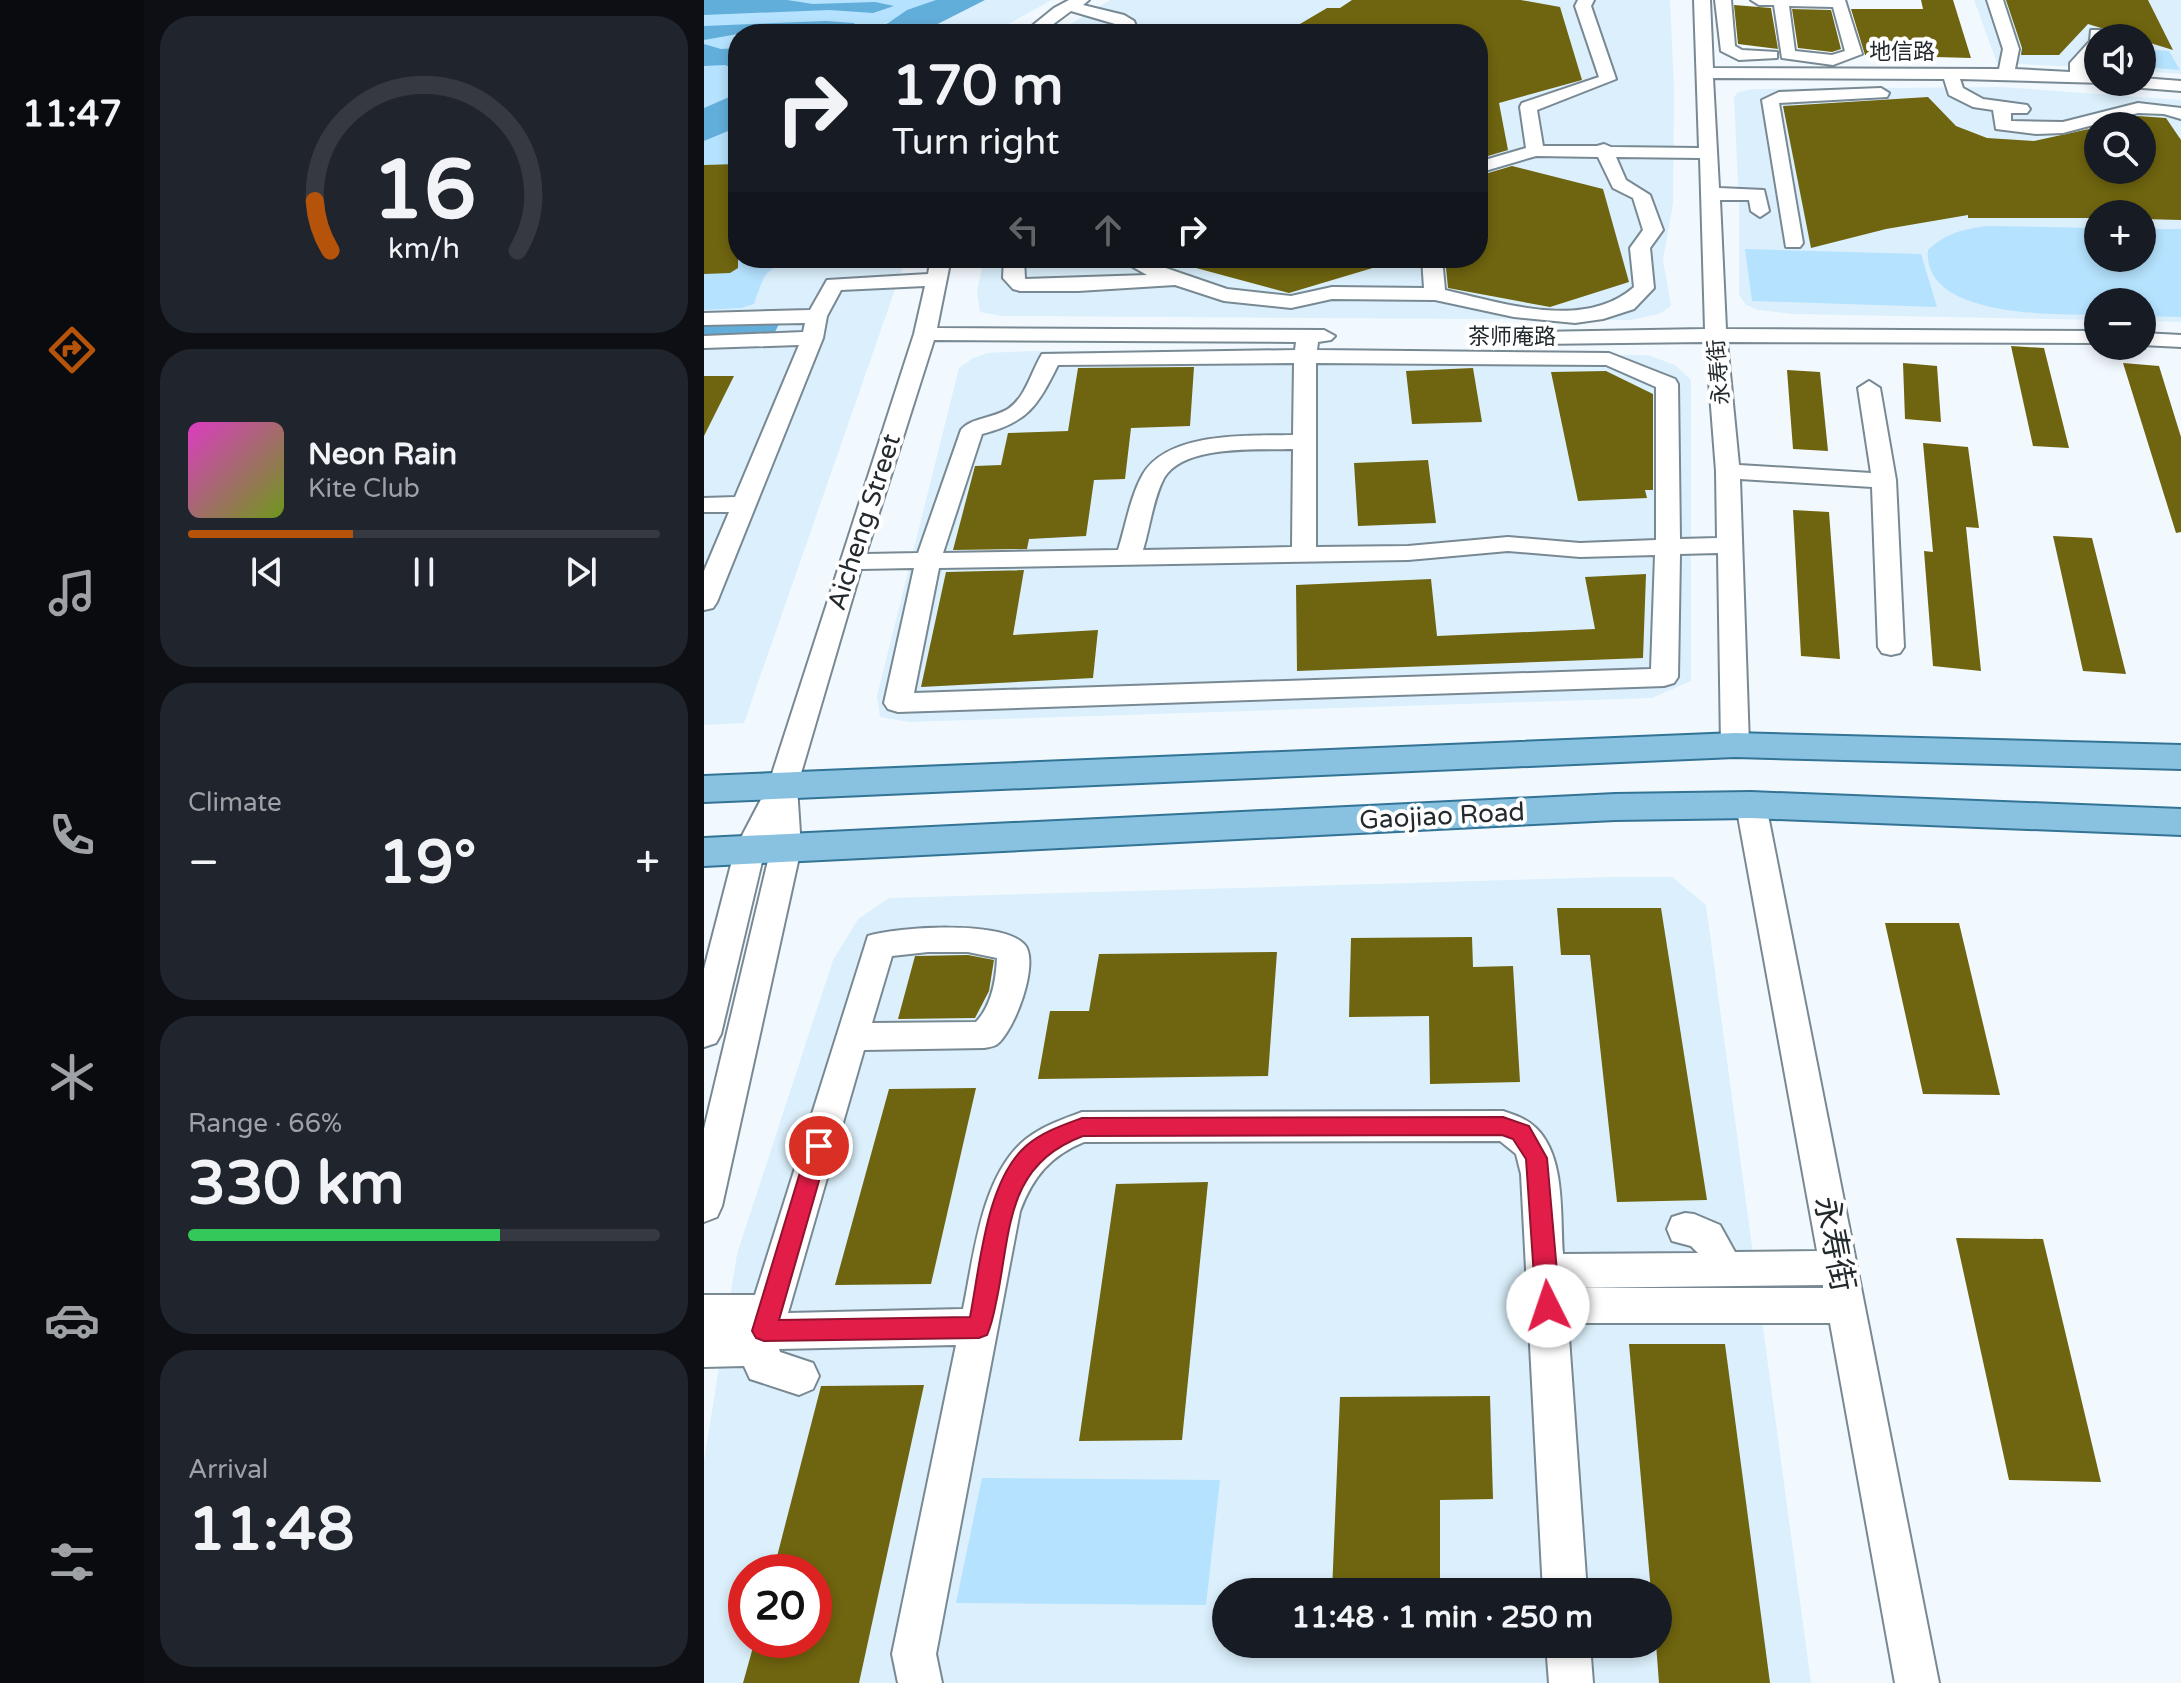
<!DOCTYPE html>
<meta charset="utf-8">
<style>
body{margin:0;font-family:"Varela Round","Noto Sans SC",sans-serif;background:#20242c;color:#f1f3f6;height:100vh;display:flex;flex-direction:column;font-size:30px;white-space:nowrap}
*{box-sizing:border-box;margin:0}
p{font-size:26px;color:#9ea1a6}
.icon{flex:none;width:44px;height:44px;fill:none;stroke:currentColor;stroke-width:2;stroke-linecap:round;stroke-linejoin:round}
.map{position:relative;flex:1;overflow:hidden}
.side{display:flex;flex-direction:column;gap:16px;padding:16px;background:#0d0f14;width:560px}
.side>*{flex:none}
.top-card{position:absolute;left:24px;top:24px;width:760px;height:244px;border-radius:32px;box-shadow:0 4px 12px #0003;background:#171b24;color:#f1f3f6;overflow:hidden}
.tools{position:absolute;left:1380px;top:24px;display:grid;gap:16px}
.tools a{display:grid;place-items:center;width:72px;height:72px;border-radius:50%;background:#171b24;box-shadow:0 4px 12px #0003;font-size:40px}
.speed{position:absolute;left:24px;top:1554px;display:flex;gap:16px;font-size:40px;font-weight:700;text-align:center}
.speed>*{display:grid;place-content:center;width:104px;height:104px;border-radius:50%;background:#171b24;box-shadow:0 4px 12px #0003;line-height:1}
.speed .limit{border:12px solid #d22;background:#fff;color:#111}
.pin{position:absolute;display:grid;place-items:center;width:68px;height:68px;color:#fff;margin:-34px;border:4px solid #fff;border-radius:50%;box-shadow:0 2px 8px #0007}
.me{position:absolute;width:88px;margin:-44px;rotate:356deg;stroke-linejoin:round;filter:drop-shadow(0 0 6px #0008)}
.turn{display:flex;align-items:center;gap:28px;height:168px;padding:0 32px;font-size:36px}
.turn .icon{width:104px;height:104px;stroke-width:2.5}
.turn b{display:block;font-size:56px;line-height:68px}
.lanes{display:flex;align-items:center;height:76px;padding:0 32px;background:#0003;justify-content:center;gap:40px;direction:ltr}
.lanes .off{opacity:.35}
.big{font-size:60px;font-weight:800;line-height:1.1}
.side .card{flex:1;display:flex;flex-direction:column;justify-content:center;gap:12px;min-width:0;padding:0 28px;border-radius:32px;background:#20242c}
.side .dial{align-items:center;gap:0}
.dial svg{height:208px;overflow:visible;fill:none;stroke:#363941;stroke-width:7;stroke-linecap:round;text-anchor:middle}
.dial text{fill:#f1f3f6;stroke:none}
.song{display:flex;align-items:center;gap:24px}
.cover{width:96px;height:96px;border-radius:12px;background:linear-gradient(135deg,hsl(310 70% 55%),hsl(80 70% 35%))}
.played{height:8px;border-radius:4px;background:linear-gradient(90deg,#b45309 35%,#363941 35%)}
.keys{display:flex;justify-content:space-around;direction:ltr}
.heat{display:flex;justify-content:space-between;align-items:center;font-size:44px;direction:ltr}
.charge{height:12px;border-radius:6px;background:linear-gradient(90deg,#34c759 66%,#363941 0)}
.trip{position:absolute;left:508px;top:1578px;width:460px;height:80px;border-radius:40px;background:#171b24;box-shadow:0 4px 12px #0003;font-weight:800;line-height:80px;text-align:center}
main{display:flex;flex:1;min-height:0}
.menu{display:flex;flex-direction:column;width:144px;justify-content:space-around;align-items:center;background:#090b0e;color:#9ea1a6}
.menu .icon{width:56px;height:56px}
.menu .active{color:#b45309}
.menu b{font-size:36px;color:#f1f3f6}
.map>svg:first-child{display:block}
.built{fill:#dbf0fc;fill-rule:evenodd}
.green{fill:#b5e2fe}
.water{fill:#62aeda}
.building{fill:#6f640f}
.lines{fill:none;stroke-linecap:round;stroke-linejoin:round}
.minor-casing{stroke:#788993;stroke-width:4}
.major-casing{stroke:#337395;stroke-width:4}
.minor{fill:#fff;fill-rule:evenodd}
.major{fill:#89c2e0;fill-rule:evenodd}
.route{fill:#e11d48;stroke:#92132f;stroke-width:2}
.labels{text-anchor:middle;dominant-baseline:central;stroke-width:8;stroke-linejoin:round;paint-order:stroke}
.far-street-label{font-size:22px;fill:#232a2e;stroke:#fff}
.street-label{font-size:26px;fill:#232a2e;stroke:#fff}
.near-street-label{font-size:32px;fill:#232a2e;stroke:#fff}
</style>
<main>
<nav class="menu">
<b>11:47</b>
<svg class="icon active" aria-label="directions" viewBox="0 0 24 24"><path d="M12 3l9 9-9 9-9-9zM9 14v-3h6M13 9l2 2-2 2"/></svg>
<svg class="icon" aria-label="music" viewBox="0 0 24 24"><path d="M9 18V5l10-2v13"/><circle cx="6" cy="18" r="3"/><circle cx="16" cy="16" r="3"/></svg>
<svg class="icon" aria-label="phone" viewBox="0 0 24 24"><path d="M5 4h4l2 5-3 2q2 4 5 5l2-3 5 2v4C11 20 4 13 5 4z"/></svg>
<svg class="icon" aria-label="climate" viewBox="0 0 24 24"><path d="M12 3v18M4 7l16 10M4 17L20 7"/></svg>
<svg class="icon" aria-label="car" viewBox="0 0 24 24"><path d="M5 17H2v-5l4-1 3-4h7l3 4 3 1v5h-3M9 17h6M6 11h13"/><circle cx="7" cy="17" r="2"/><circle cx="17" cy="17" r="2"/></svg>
<svg class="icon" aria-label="filters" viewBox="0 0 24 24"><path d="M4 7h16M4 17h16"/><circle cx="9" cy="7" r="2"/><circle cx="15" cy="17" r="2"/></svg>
</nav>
<section class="side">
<div class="card dial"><svg viewBox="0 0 100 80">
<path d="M14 69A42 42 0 1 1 86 69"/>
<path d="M14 69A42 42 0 0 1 8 50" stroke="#b45309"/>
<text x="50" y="56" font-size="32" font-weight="700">16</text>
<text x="50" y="72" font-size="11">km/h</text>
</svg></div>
<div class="card">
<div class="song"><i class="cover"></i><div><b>Neon Rain</b><p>Kite Club</p></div></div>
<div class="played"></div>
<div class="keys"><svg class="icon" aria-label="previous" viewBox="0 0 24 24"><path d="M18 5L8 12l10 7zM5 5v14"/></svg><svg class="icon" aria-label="pause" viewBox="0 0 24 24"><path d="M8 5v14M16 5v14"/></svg><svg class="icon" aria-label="next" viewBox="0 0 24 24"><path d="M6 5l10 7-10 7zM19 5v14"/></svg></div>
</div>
<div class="card"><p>Climate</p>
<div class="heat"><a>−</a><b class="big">19°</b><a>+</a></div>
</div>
<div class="card"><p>Range · 66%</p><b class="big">330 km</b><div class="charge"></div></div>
<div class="card"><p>Arrival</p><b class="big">11:48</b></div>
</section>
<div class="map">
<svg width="1477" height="1683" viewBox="0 0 1477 1683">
<rect width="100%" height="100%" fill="#f2f9fe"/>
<!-- built -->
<path class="built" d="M 0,0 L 348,0 L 286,34 L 34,34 L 34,258 L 202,258 L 40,723 L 0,725 Z
M 406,0 L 966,0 L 970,90 L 969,204 L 959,260 L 967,306 L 955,314 L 927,320 L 298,316 L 276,312 L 273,291 L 280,258 L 774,258 L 774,34 L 350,34 Z
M 1270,0 L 1477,0 L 1477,74 L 1438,71 L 1438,38 L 1394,38 L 1394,68 L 1293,63 Z
M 1298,87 L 1477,100 L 1477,322 L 1438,321 L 1438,302 L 1394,302 L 1394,320 L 1089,314 L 1054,310 L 1042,305 L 1035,295 L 1035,205 L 1030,97 L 1034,92 L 1051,89 ZM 1394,126 L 1438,126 L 1438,170 L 1394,170 ZM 1394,214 L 1438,214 L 1438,258 L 1394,258 Z
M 326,351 L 944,355 L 971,365 L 987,380 L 987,681 L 948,698 L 205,722 L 176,717 L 173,696 L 255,368 L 269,358 L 284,353 Z
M 909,877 L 968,877 L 1002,905 L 1107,1683 L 0,1683 L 0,1461 L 33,1254 L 129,960 L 154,919 L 185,898 ZM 42,1572 L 110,1572 L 110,1640 L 42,1640 ZM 522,1592 L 954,1592 L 954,1644 L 522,1644 Z"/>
<!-- green -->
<path class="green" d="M 0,0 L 232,0 L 158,34 L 34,34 L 34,93 L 0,108 Z
M 1438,49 L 1465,51 L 1476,70 L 1438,67 Z
M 34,127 L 34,258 L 101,258 C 61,272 64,263 50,304 L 37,308 L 0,310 L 0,141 Z
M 1284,226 L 1394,228 L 1394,258 L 1438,258 L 1438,229 L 1477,229 L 1477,317 L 1438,316 L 1438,302 L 1394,302 L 1394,315 C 1351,314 1218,318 1224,250 C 1242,233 1259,229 1284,226 Z
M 1041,249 L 1217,254 L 1233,307 L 1048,301 Z
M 278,1478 L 516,1480 L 502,1605 L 252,1603 Z"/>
<!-- water -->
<path class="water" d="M 0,0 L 83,0 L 109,4 L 171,2 L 190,6 L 169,13 L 125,10 L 0,15 Z
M 232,0 L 281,0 L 214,34 L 158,34 L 184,23 L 203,10 Z
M 122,21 L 150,23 L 153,27 L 142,34 L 34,34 L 0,40 L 0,26 Z
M 0,44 L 17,49 L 34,48 L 34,70 L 21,65 L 0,66 Z
M 34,93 L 34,127 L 0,141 L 0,108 Z
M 76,322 L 70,334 L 0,336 L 0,324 Z"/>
<!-- building -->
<path class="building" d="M 648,0 L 817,0 L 856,7 L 878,80 L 795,103 L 804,150 L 774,159 L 774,34 L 579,34 L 623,8 L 636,8 Z
M 1217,0 L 1249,0 L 1267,58 L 1161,55 L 1147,9 L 1219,9 Z
M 1302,0 L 1444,0 L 1469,50 L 1384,24 L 1355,55 L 1317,55 L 1318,48 Z
M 1030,5 L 1067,8 L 1074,49 L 1034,44 Z
M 1088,9 L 1127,10 L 1137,49 L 1128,52 L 1094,48 Z
M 1224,97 L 1252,126 L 1283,138 L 1330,141 L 1394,127 L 1394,170 L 1438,170 L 1438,126 L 1397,126 L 1434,116 L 1462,118 L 1477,140 L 1477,220 L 1438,219 L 1438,214 L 1394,214 L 1394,218 L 1264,218 L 1264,215 L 1182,229 L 1107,248 L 1079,106 Z
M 34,164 L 34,268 L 26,273 L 0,274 L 0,165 Z
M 808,166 L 899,189 L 925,282 L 846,307 L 744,288 L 741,258 L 774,258 L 774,176 Z
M 482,258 L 681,258 L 682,264 L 585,293 L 481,265 Z
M 1307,346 L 1340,348 L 1365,448 L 1329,446 Z
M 1199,363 L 1233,366 L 1237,422 L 1201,419 Z
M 1419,363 L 1455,366 L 1477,437 L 1477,532 L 1472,533 Z
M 490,367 L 486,426 L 427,428 L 421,479 L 390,480 L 382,536 L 325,539 L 323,549 L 249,550 L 271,466 L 297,465 L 304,433 L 364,431 L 374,368 Z
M 769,368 L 778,422 L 708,424 L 702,371 Z
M 1083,370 L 1116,372 L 1124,451 L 1089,449 Z
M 902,371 L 949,394 L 949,490 L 941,490 L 943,498 L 874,501 L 847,372 Z
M 0,376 L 30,376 L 0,436 Z
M 1219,443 L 1264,447 L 1275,528 L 1262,527 L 1277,671 L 1229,666 L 1220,551 L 1229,552 Z
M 724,460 L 732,523 L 654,526 L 650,463 Z
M 1089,510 L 1125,512 L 1136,659 L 1097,656 Z
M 1349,536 L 1388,538 L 1422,674 L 1379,671 Z
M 320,570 L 309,635 L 394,630 L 389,678 L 217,687 L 242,572 Z
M 942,574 L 939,658 L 593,671 L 592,585 L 727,579 L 733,636 L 891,629 L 881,577 Z
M 853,908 L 957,908 L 1003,1200 L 913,1202 L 886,955 L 857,955 Z
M 1181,923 L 1255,923 L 1296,1095 L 1219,1094 Z
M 768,937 L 769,967 L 809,966 L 816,1082 L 726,1084 L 725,1016 L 645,1017 L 647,938 Z
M 573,952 L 564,1076 L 334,1079 L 346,1011 L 385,1011 L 395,954 Z
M 264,955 L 290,960 L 285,991 L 271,1018 L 194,1019 L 211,956 Z
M 272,1088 L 227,1284 L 131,1285 L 185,1089 Z
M 504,1182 L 478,1440 L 375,1441 L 412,1184 Z
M 1252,1238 L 1339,1239 L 1397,1482 L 1305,1480 Z
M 925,1344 L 1021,1344 L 1066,1683 L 955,1683 L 952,1644 L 954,1592 L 947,1592 Z
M 220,1385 L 155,1683 L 39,1683 L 51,1640 L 110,1640 L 110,1572 L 69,1572 L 117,1386 Z
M 786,1396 L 789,1499 L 736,1500 L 736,1592 L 628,1592 L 636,1397 Z"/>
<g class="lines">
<defs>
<path id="minor" d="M 365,0 L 385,0 L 379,5 L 420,15 L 430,21 L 435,34 L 419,34 L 418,26 L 367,11 L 336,34 L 318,34 L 350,8 Z
M 874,0 L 890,0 L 887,6 L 912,79 L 833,110 L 839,146 L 893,146 L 900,144 L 907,147 L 995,148 L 990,0 L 1006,0 L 1009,68 L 1295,69 L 1299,49 L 1283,0 L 1299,0 L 1315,49 L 1311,69 L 1366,72 L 1366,63 L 1386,41 L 1387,30 L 1399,30 L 1401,38 L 1394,38 L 1394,51 L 1382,64 L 1383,73 L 1394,74 L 1394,82 L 1400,83 L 1256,79 L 1259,88 L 1279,99 L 1323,105 L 1326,109 L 1323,113 L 1307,113 L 1307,121 L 1359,122 L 1434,103 L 1477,108 L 1477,119 L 1460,114 L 1434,113 L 1359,133 L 1332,134 L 1292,129 L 1289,110 L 1269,107 L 1245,95 L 1240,79 L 1009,78 L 1015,188 L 1060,190 L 1065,211 L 1056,217 L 1047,211 L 1045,200 L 1016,200 L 1022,329 L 1394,331 L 1394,343 L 1023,342 L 1035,465 L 1167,473 L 1154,388 L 1165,381 L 1176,388 L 1192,480 L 1200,647 L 1196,653 L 1187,655 L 1178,653 L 1174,647 L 1168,487 L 1036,479 L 1045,745 L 1041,752 L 1031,755 L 1021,752 L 1017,745 L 1014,553 L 976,554 L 974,677 L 970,683 L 960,686 L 194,712 L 184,709 L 180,703 L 210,568 L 157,569 L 93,787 L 97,848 L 18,1206 L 13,1217 L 0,1222 L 0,1129 L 67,848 L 67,838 L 61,849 L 17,1034 L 12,1043 L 0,1047 L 0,969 L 31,849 L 64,786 L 210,334 L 221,286 L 137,290 L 123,316 L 119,338 L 13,602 L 9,608 L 0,610 L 0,571 L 25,512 L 0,512 L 0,498 L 31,497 L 95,345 L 0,348 L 0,336 L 99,332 L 101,323 L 0,325 L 0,313 L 106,310 L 123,280 L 224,274 L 227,258 L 247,258 L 233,328 L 620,330 L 631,336 L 627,340 L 614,342 L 613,350 L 905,353 L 971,379 L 974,384 L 976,539 L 1013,538 L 1012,471 L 1002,342 L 832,344 L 821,338 L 832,332 L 1001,329 L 996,158 L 912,157 L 922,180 L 946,195 L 959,230 L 946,248 L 950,288 L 930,309 L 899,319 L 871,323 L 810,317 L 731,300 L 628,299 L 587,308 L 520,301 L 471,285 L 374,291 L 316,291 L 309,289 L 299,278 L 300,258 L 320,258 L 321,279 L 443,275 L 429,267 L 431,258 L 451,258 L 450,264 L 523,289 L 587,296 L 628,287 L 720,288 L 718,258 L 738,258 L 741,290 C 799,303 880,331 930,287 L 926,248 L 939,230 L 929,198 L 909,188 L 894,157 L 832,156 L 774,173 L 774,162 L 822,148 L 816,107 L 818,103 L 895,77 L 871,6 ZM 230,340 L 592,342 L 591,350 L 338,354 C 327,372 322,397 304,409 C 290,418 266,418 257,430 L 214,553 L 162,554 ZM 590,363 L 589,435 C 546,436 465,431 439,474 C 426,497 422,525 414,550 L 239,553 L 278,434 C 324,422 333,407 354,365 ZM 612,363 L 902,365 L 952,387 L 952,540 L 876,543 L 804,537 L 704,546 L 612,547 ZM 589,449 L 588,547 L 439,550 C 446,527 449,499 460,478 C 480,444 555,450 589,449 ZM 804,551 L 876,557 L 951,555 L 947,669 L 210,693 L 235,568 L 704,560 Z
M 1011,0 L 1027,0 L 1031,46 L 1038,50 L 1073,52 L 1073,58 L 1035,60 L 1017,51 Z
M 1047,0 L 1141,0 L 1158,54 L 1129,65 L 1078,58 L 1070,5 L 1055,5 ZM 1085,6 L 1129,7 L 1141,51 L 1128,55 L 1091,51 Z
M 1438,78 L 1477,81 L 1477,91 L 1426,87 L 1418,82 L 1438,82 Z
M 1177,88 L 1185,93 L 1183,97 L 1075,103 L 1099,243 L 1096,247 L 1082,247 L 1058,100 L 1075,92 Z
M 1438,333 L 1477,335 L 1477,347 L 1438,345 Z
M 1047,795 L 1057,798 L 1062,805 L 1235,1683 L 1191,1683 L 1126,1323 L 864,1323 L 883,1592 L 839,1592 L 817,1174 L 812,1154 L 796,1141 L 380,1142 C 346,1156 329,1177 316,1211 L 232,1654 L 238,1683 L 194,1683 L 188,1654 L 252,1345 L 75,1349 L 76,1352 L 109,1363 L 115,1376 L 109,1389 L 95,1395 L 46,1379 L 40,1366 L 0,1367 L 0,1331 L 8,1331 L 0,1331 L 0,1295 L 51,1295 L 164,936 C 194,927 297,920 320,944 C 337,961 310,1033 292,1045 C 288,1047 284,1047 280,1048 L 160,1050 L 84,1313 L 259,1309 C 270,1257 277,1175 322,1139 C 339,1126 359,1119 378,1112 L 799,1111 C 811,1115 823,1119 832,1128 C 862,1157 856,1216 859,1254 L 994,1253 L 987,1246 L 968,1241 L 963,1229 L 968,1217 L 981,1213 L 990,1214 L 1016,1225 L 1031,1252 L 1113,1251 L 1032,805 L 1037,798 ZM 224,952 L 264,952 L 293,958 C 292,980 288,1005 272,1022 L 168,1023 L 188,956 ZM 1119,1285 L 1119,1288 L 861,1288 Z
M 842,1644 L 886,1644 L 889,1683 L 845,1683 Z"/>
<path id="major" d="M 1031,733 L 1477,745 L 1477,769 L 1031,757 L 0,802 L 0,776 Z
M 1047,792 L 1477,809 L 1477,835 L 1047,818 L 911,820 L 0,866 L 0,838 L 911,794 Z"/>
</defs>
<!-- minor casing -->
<use href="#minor" class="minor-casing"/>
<!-- major casing -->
<use href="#major" class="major-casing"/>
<!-- minor -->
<use href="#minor" class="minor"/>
<!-- major -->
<use href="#major" class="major"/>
</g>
<!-- route -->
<path class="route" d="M 799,1117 L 825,1126 L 843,1158 L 856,1306 L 852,1313 L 844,1316 L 836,1313 L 832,1306 L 822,1159 L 809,1139 L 798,1135 L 379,1136 C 304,1164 307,1225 294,1293 C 291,1307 289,1322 283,1335 L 275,1338 L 60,1341 L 52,1338 L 48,1331 L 104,1146 L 107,1140 L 115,1137 L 122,1140 L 125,1146 L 75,1320 L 266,1317 C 276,1266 282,1181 322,1146 C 338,1132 359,1125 378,1118 Z"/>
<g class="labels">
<!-- far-street labels -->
<g class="far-street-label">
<text x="1198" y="52">地信路</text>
<text x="808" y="337">茶师庵路</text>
<text transform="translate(1015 372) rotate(-95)">永寿街</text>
</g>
<!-- street labels -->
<g class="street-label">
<text transform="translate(160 522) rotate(-72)">Aicheng Street</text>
<text transform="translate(738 816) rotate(-3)">Gaojiao Road</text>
</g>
<!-- near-street labels -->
<g class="near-street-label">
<text transform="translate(1130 1244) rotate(79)">永寿街</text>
</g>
</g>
</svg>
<div class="tools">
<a><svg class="icon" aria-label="sound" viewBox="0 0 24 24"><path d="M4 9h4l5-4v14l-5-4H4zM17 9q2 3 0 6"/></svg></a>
<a><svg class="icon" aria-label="search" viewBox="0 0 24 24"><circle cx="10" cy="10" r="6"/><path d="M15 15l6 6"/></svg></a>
<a>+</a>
<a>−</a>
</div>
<div class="speed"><div class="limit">20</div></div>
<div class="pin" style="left:115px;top:1146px;background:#d93025"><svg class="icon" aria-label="arrive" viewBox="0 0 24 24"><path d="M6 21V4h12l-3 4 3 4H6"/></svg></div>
<svg class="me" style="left:844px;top:1306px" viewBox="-20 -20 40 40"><circle r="19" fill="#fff"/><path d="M0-13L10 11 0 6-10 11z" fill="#e11d48"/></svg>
<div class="trip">11:48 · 1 min · 250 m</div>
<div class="top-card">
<div class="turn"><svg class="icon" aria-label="right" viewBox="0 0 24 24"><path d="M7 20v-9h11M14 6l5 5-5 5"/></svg><div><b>170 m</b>Turn right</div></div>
<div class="lanes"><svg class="icon off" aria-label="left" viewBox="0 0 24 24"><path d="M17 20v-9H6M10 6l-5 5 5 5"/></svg><svg class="icon off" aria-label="ahead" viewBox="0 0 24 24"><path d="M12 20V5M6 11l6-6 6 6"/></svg><svg class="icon" aria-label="right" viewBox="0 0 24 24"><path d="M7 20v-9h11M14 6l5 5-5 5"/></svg></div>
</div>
</div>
</main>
